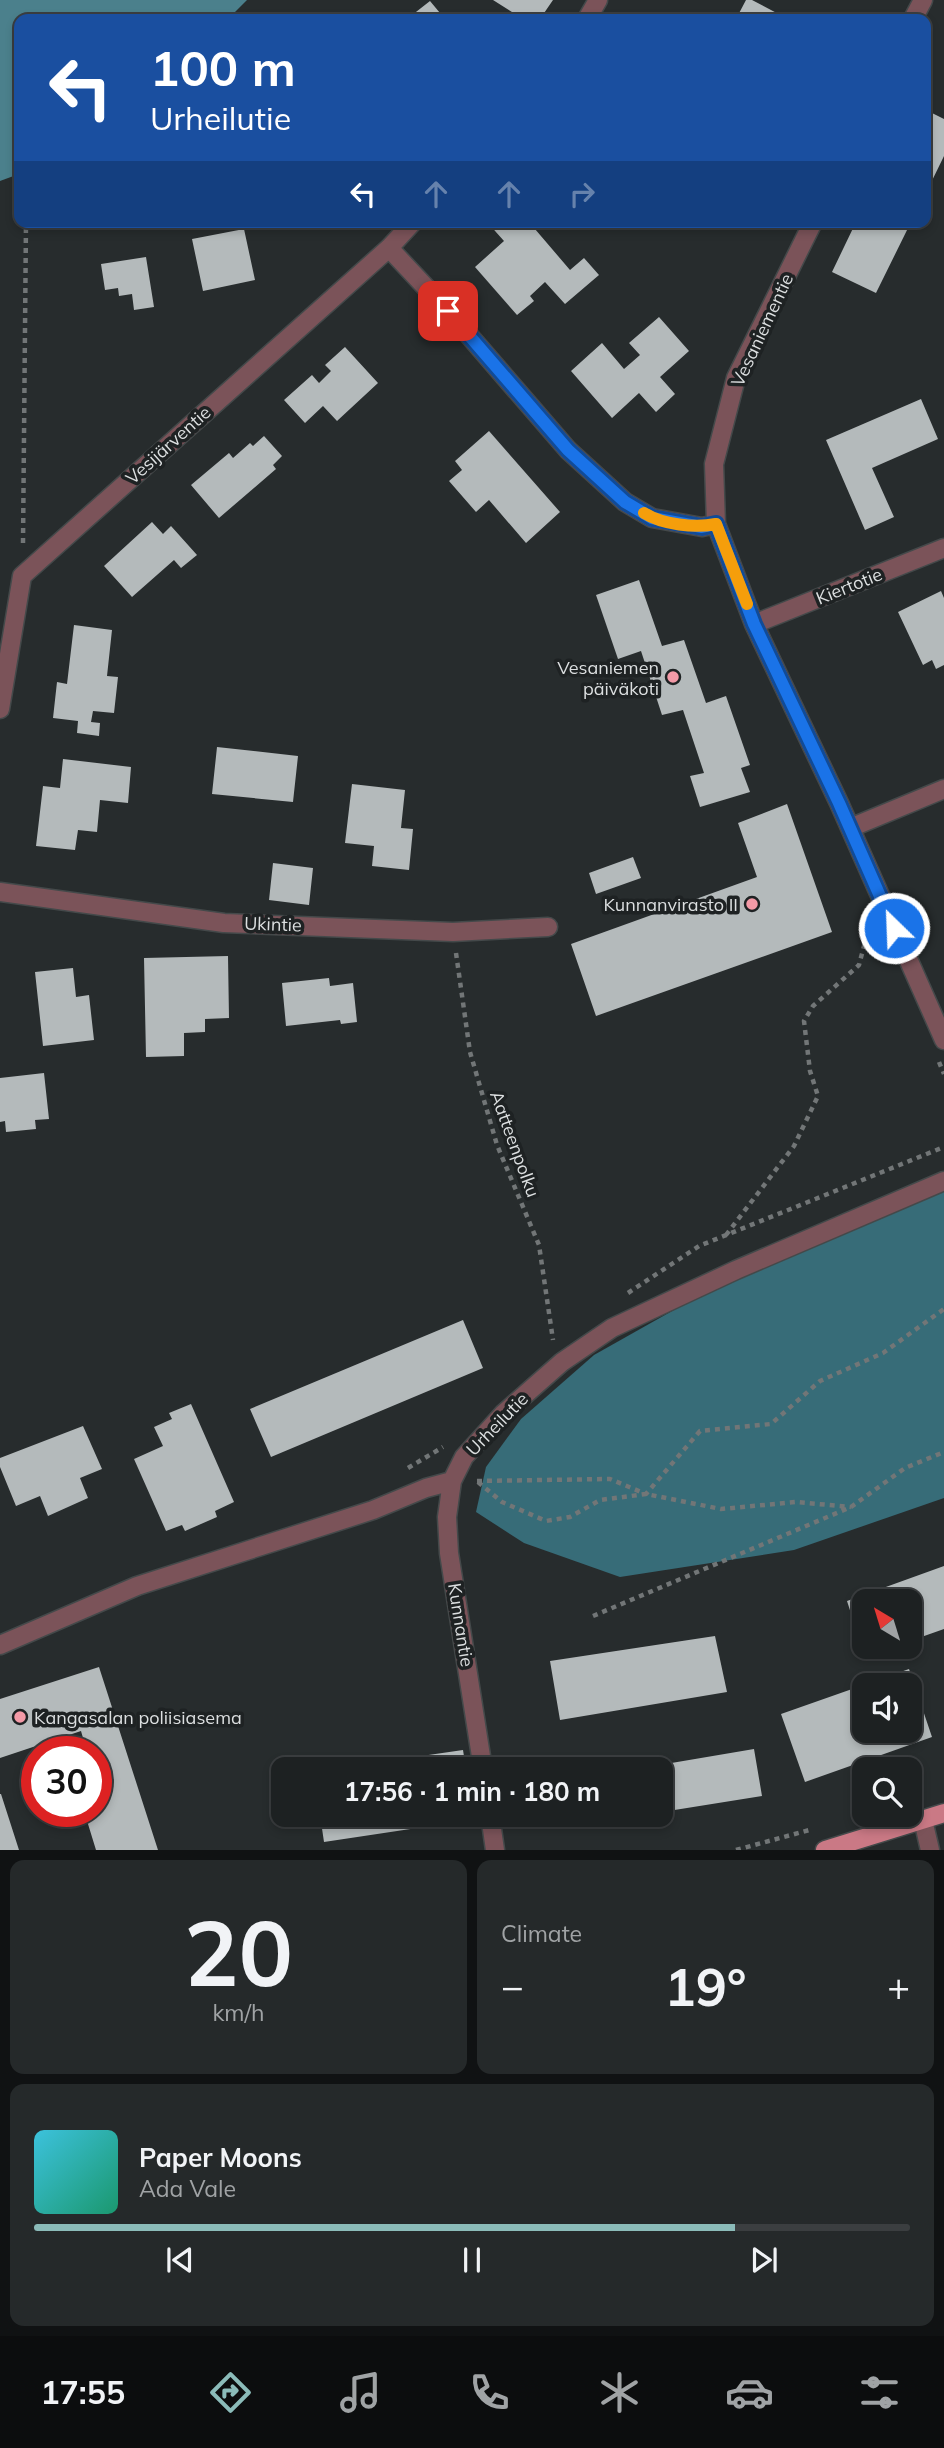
<!DOCTYPE html>
<meta charset="utf-8">
<style>
body{margin:0;font-family:Mulish,sans-serif;background:#25292a;color:#f1f3f6;height:100vh;display:flex;flex-direction:column;font-size:26px;white-space:nowrap}
*{box-sizing:border-box;margin:0}
p{font-size:23px;color:#a0a3a5}
.icon{flex:none;width:38px;height:38px;fill:none;stroke:currentColor;stroke-width:2;stroke-linecap:round;stroke-linejoin:round}
.map{position:relative;height:1850px;overflow:hidden}
.side{display:flex;flex-direction:column;gap:10px;padding:10px;background:#101213;flex:1}
.side>*{flex:none}
.guide{position:absolute;left:14px;top:14px;width:917px;height:214px;border-radius:14px;box-shadow:0 4px 10px #0003,0 0 0 2px #3b3e40;background:#1a4fa0;color:#fff;overflow:hidden}
.needle{width:46px;rotate:322deg}
.tools{position:absolute;left:852px;top:1589px;display:grid;gap:14px}
.tools a{display:grid;place-items:center;width:70px;height:70px;border-radius:14px;background:#1d2122;box-shadow:0 4px 10px #0003,0 0 0 2px #3b3e40;font-size:35px}
.speed{position:absolute;left:21px;top:1736px;display:flex;gap:14px;font-size:35px;font-weight:700;text-align:center}
.speed>*{display:grid;place-content:center;width:91px;height:91px;border-radius:50%;background:#1d2122;box-shadow:0 4px 10px #0003,0 0 0 2px #3b3e40;line-height:1}
.speed .limit{border:10px solid #d22;background:#fff;color:#111}
.pin{position:absolute;display:grid;place-items:center;width:60px;height:60px;color:#fff;margin:-30px;border-radius:14px;box-shadow:0 4px 10px #0006}
.me{position:absolute;width:77px;margin:-38px;rotate:336deg;stroke-linejoin:round;filter:drop-shadow(0 0 5px #0008)}
.turn{display:flex;align-items:center;gap:24px;height:147px;padding:0 21px;font-size:32px}
.turn .icon{width:91px;height:91px;stroke-width:2.5}
.turn b{display:block;font-size:49px;line-height:60px}
.lanes{display:flex;align-items:center;height:66px;padding:0 21px;background:#0003;justify-content:center;gap:35px;direction:ltr}
.lanes .off{opacity:.35}
.big{font-size:52px;font-weight:700;line-height:1.1}
.side .card{flex:1;display:flex;flex-direction:column;justify-content:center;gap:10px;min-width:0;padding:0 24px;border-radius:14px;background:#25292a}
.side .dial{align-items:center;gap:0}
.dial b{font-size:91px;line-height:1}
.song{display:flex;align-items:center;gap:21px}
.cover{width:84px;height:84px;border-radius:10px;background:linear-gradient(135deg,hsl(190 70% 55%),hsl(160 70% 35%))}
.played{height:7px;border-radius:4px;background:linear-gradient(90deg,#8bbbb9 80%,#3b3e40 80%)}
.keys{display:flex;justify-content:space-around;direction:ltr}
.heat{display:flex;justify-content:space-between;align-items:center;font-size:38px;direction:ltr}
.side .tiles{flex:1;display:grid;gap:10px;grid-template-columns:1fr 1fr}
.card:last-child{grid-column:span 2}
.trip{position:absolute;left:271px;top:1757px;width:402px;height:70px;border-radius:14px;background:#1d2122;box-shadow:0 4px 10px #0003,0 0 0 2px #3b3e40;font-weight:700;line-height:70px;text-align:center}
.dock{display:flex;height:112px;justify-content:space-around;align-items:center;background:#0c0d0e;color:#a0a3a5}
.dock .icon{width:49px;height:49px}
.dock .current{color:#8bbbb9}
.dock b{font-size:32px;color:#f1f3f6}
.map>svg:first-child{display:block}
.forest{fill:#376c78}
.water{fill:#4b808c}
.building{fill:#b4babb;fill-rule:evenodd}
.lines{fill:none;stroke-linecap:round;stroke-linejoin:round}
.minor-casing{stroke:#44494a;stroke-width:21}
.primary-casing{stroke:#44494a;stroke-width:21}
.path{stroke:#727677;stroke-width:4.5;stroke-dasharray:5 5;stroke-linecap:butt}
.minor{stroke:#7b5359;stroke-width:18}
.primary{stroke:#ca7985;stroke-width:18}
.route-casing{stroke:#114b97;stroke-width:18}
.route{stroke:#1a73e8;stroke-width:12}
.slow{stroke:#f59e0b;stroke-width:12}
.poi-dot{fill:#f39aa7;stroke:#1e2223;stroke-width:2.5}
.labels{text-anchor:middle;dominant-baseline:central;stroke-width:7;stroke-linejoin:round;paint-order:stroke}
.street-label{font-size:18px;fill:#dcdfe0;stroke:#1e2223}
.poi-label{font-size:18px;fill:#dcdfe0;stroke:#1e2223;text-anchor:end}
</style>
<div class="map">
<svg width="944" height="1850" viewBox="0 0 944 1850">
<rect width="100%" height="100%" fill="#272c2d"/>
<!-- forest -->
<path class="forest" d="M 944,1189 L 944,1498 L 794,1550 L 620,1577 L 524,1543 L 476,1512 L 486,1467 L 521,1419 L 594,1355 L 720,1284 Z"/>
<!-- water -->
<path class="water" d="M 0,0 L 247,0 L 228,19 L 19,19 L 19,174 L 0,181 Z"/>
<!-- building -->
<path class="building" d="M 493,0 L 553,0 L 540,19 L 523,19 Z
M 746,0 L 752,0 L 788,19 L 736,19 Z
M 430,1 L 445,19 L 407,19 Z
M 926,110 L 944,119 L 944,156 L 926,193 Z
M 487,222 L 529,222 L 570,270 L 584,258 L 599,275 L 565,304 L 545,282 L 530,296 L 534,301 L 517,315 L 475,267 L 504,241 Z
M 856,222 L 911,222 L 876,293 L 832,272 Z
M 244,229 L 255,280 L 203,291 L 192,239 Z
M 146,257 L 154,307 L 134,310 L 132,294 L 119,296 L 118,288 L 105,290 L 101,264 Z
M 659,317 L 689,351 L 660,377 L 675,394 L 656,412 L 639,393 L 612,418 L 571,371 L 602,343 L 624,369 L 640,355 L 629,343 Z
M 345,347 L 378,383 L 337,421 L 323,406 L 305,423 L 284,400 L 312,375 L 319,383 L 331,371 L 325,365 Z
M 921,399 L 938,439 L 872,468 L 894,517 L 865,530 L 826,440 Z
M 489,431 L 560,512 L 526,543 L 489,500 L 476,512 L 449,481 L 462,470 L 455,461 Z
M 264,436 L 282,456 L 273,465 L 276,469 L 219,518 L 191,485 L 229,453 L 233,458 L 250,443 L 253,446 Z
M 152,522 L 163,534 L 171,526 L 197,555 L 181,568 L 174,560 L 132,597 L 104,566 Z
M 639,580 L 662,646 L 684,640 L 706,703 L 726,696 L 750,765 L 741,768 L 750,792 L 700,807 L 690,776 L 704,773 L 683,710 L 662,715 L 641,651 L 618,659 L 596,595 Z
M 941,591 L 944,598 L 944,665 L 936,669 L 932,660 L 923,665 L 898,612 Z
M 74,625 L 112,630 L 107,676 L 118,677 L 114,713 L 93,711 L 91,722 L 100,723 L 99,736 L 77,733 L 78,721 L 53,718 L 57,682 L 67,684 Z
M 217,747 L 298,756 L 293,802 L 212,794 Z
M 63,759 L 131,767 L 128,803 L 100,800 L 97,832 L 78,830 L 75,850 L 36,846 L 43,786 L 60,788 Z
M 352,784 L 405,790 L 401,828 L 413,829 L 409,870 L 372,866 L 374,846 L 345,843 Z
M 787,804 L 832,932 L 596,1016 L 571,944 L 757,877 L 738,823 Z
M 633,857 L 641,878 L 596,894 L 589,873 Z
M 273,863 L 313,868 L 309,905 L 269,900 Z
M 228,956 L 229,1018 L 205,1019 L 205,1032 L 184,1033 L 184,1056 L 146,1057 L 144,958 Z
M 73,968 L 76,997 L 89,995 L 94,1040 L 43,1046 L 35,972 Z
M 329,978 L 330,986 L 353,983 L 357,1022 L 341,1024 L 340,1020 L 286,1026 L 282,983 Z
M 44,1073 L 49,1119 L 35,1120 L 36,1129 L 6,1132 L 5,1121 L 0,1122 L 0,1078 Z
M 463,1320 L 483,1368 L 271,1457 L 250,1409 Z
M 191,1404 L 234,1502 L 215,1511 L 217,1517 L 185,1531 L 182,1525 L 166,1531 L 134,1459 L 163,1446 L 154,1427 L 172,1419 L 169,1413 Z
M 83,1426 L 102,1469 L 80,1478 L 88,1498 L 48,1516 L 40,1496 L 16,1506 L 0,1467 L 0,1458 Z
M 944,1566 L 944,1629 L 910,1641 L 910,1601 L 864,1601 L 864,1647 L 893,1647 L 865,1657 L 847,1601 Z
M 715,1636 L 727,1692 L 560,1720 L 550,1661 Z
M 99,1667 L 158,1850 L 96,1850 L 84,1811 L 96,1811 L 96,1752 L 87,1752 L 81,1731 L 0,1758 L 0,1699 Z
M 909,1669 L 932,1737 L 805,1782 L 781,1714 ZM 864,1685 L 910,1685 L 910,1731 L 864,1731 Z
M 754,1749 L 762,1796 L 662,1812 L 662,1769 L 636,1769 Z
M 463,1750 L 466,1769 L 388,1769 L 387,1761 Z
M 0,1794 L 1,1794 L 19,1850 L 0,1850 Z
M 320,1815 L 456,1815 L 457,1822 L 324,1842 Z
M 593,1815 L 635,1815 L 635,1816 L 594,1823 Z"/>
<g class="lines">
<defs>
<path id="minor" d="M 587,19 L 598,0
M 913,19 L 923,0
M 389,248 L 448,311 L 568,450 L 625,502 L 652,518 L 702,527 L 716,524 L 754,624 L 839,803 L 944,1040
M 716,524 L 714,464 L 736,378 L 813,222
M 754,624 L 944,548
M 0,709 L 22,576 L 389,248 L 413,222
M 850,828 L 944,789
M 0,892 L 224,923 L 453,932 L 548,927
M 0,1645 L 137,1586 L 373,1510 L 426,1488 L 452,1481
M 483,1769 L 449,1553 L 447,1517 L 452,1481 L 464,1457 L 503,1414 L 562,1362 L 612,1328 L 736,1270 L 944,1181
M 490,1815 L 495,1850
M 923,1820 L 930,1850"/>
<path id="primary" d="M 825,1850 L 944,1813"/>
</defs>
<!-- minor casing -->
<use href="#minor" class="minor-casing"/>
<!-- primary casing -->
<use href="#primary" class="primary-casing"/>
<!-- path -->
<path class="path" d="M 23,543 L 26,222
M 456,953 L 470,1052 L 497,1145 L 539,1245 L 553,1340
M 939,1062 L 944,1074
M 726,1235 L 794,1146 L 818,1096 L 810,1071 L 804,1021 L 813,1006 L 859,965 L 869,927
M 628,1293 L 699,1246 L 944,1147
M 408,1468 L 443,1447
M 477,1481 L 610,1479 L 646,1494 L 700,1431 L 771,1424 L 820,1381 L 883,1353 L 944,1309
M 478,1482 L 502,1502 L 546,1521 L 570,1517 L 600,1500 L 646,1494 L 721,1509 L 796,1502 L 851,1507
M 593,1616 L 851,1507 L 905,1468 L 944,1452
M 736,1850 L 813,1829"/>
<!-- minor -->
<use href="#minor" class="minor"/>
<!-- primary -->
<use href="#primary" class="primary"/>
</g>
<g class="lines">
<defs>
<path id="route" d="M 448,311 L 568,450 L 625,502 L 652,518 L 702,527 L 716,524 L 754,624 L 839,803 L 894,928"/>
</defs>
<!-- route casing -->
<use href="#route" class="route-casing"/>
<!-- route -->
<use href="#route" class="route"/>
<!-- slow -->
<path class="slow" d="M 644,513 C 663,525 695,528 716,524 L 747,604"/>
</g>
<!-- markers -->
<g class="poi-dot">
<circle cx="673" cy="677" r="7"/>
<circle cx="752" cy="904" r="7"/>
<circle cx="20" cy="1717" r="7"/>
</g>
<g class="labels">
<!-- street labels -->
<g class="street-label">
<text transform="translate(762 330) rotate(-65)">Vesaniementie</text>
<text transform="translate(168 445) rotate(-42)">Vesijärventie</text>
<text transform="translate(849 586) rotate(-22)">Kiertotie</text>
<text transform="translate(273 924) rotate(2)">Ukintie</text>
<text transform="translate(515 1144) rotate(70)">Aatteenpolku</text>
<text transform="translate(497 1424) rotate(-46)">Urheilutie</text>
<text transform="translate(461 1625) rotate(81)">Kunnantie</text>
</g>
<!-- poi labels -->
<g class="poi-label">
<text x="659" y="667">Vesaniemen<tspan x="659" dy="21">päiväkoti</tspan></text>
<text x="738" y="904">Kunnanvirasto II</text>
<text x="34" y="1717" text-anchor="start">Kangasalan poliisiasema</text>
</g>
</g>
</svg>
<div class="tools">
<a><svg class="needle" viewBox="-14 -14 28 28"><path d="M0-13l5 13h-10z" fill="#e53935"/><path d="M0 13l5-13h-10z" fill="#a0a3a5"/></svg></a>
<a><svg class="icon" aria-label="sound" viewBox="0 0 24 24"><path d="M4 9h4l5-4v14l-5-4H4zM17 9q2 3 0 6"/></svg></a>
<a><svg class="icon" aria-label="search" viewBox="0 0 24 24"><circle cx="10" cy="10" r="6"/><path d="M15 15l6 6"/></svg></a>
</div>
<div class="speed"><div class="limit">30</div></div>
<div class="pin" style="left:448px;top:311px;background:#d93025"><svg class="icon" aria-label="arrive" viewBox="0 0 24 24"><path d="M6 21V4h12l-3 4 3 4H6"/></svg></div>
<svg class="me" style="left:894px;top:928px" viewBox="-20 -20 40 40"><circle r="17" fill="#1a73e8" stroke="#fff" stroke-width="3"/><path d="M0-11L8 9 0 5-8 9z" fill="#fff"/></svg>
<div class="trip">17:56 · 1 min · 180 m</div>
<div class="guide">
<div class="turn"><svg class="icon" aria-label="left" viewBox="0 0 24 24"><path d="M17 20v-9H6M10 6l-5 5 5 5"/></svg><div><b>100 m</b>Urheilutie</div></div>
<div class="lanes"><svg class="icon" aria-label="left" viewBox="0 0 24 24"><path d="M17 20v-9H6M10 6l-5 5 5 5"/></svg><svg class="icon off" aria-label="ahead" viewBox="0 0 24 24"><path d="M12 20V5M6 11l6-6 6 6"/></svg><svg class="icon off" aria-label="ahead" viewBox="0 0 24 24"><path d="M12 20V5M6 11l6-6 6 6"/></svg><svg class="icon off" aria-label="right" viewBox="0 0 24 24"><path d="M7 20v-9h11M14 6l5 5-5 5"/></svg></div>
</div>
</div>
<section class="side">
<div class="tiles">
<div class="card dial"><b>20</b><p>km/h</p></div>
<div class="card"><p>Climate</p>
<div class="heat"><a>−</a><b class="big">19°</b><a>+</a></div>
</div>
<div class="card">
<div class="song"><i class="cover"></i><div><b>Paper Moons</b><p>Ada Vale</p></div></div>
<div class="played"></div>
<div class="keys"><svg class="icon" aria-label="previous" viewBox="0 0 24 24"><path d="M18 5L8 12l10 7zM5 5v14"/></svg><svg class="icon" aria-label="pause" viewBox="0 0 24 24"><path d="M8 5v14M16 5v14"/></svg><svg class="icon" aria-label="next" viewBox="0 0 24 24"><path d="M6 5l10 7-10 7zM19 5v14"/></svg></div>
</div>
</div>
</section>
<nav class="dock">
<b>17:55</b>
<svg class="icon current" aria-label="directions" viewBox="0 0 24 24"><path d="M12 3l9 9-9 9-9-9zM9 14v-3h6M13 9l2 2-2 2"/></svg>
<svg class="icon" aria-label="music" viewBox="0 0 24 24"><path d="M9 18V5l10-2v13"/><circle cx="6" cy="18" r="3"/><circle cx="16" cy="16" r="3"/></svg>
<svg class="icon" aria-label="phone" viewBox="0 0 24 24"><path d="M5 4h4l2 5-3 2q2 4 5 5l2-3 5 2v4C11 20 4 13 5 4z"/></svg>
<svg class="icon" aria-label="climate" viewBox="0 0 24 24"><path d="M12 3v18M4 7l16 10M4 17L20 7"/></svg>
<svg class="icon" aria-label="car" viewBox="0 0 24 24"><path d="M5 17H2v-5l4-1 3-4h7l3 4 3 1v5h-3M9 17h6M6 11h13"/><circle cx="7" cy="17" r="2"/><circle cx="17" cy="17" r="2"/></svg>
<svg class="icon" aria-label="filters" viewBox="0 0 24 24"><path d="M4 7h16M4 17h16"/><circle cx="9" cy="7" r="2"/><circle cx="15" cy="17" r="2"/></svg>
</nav>
